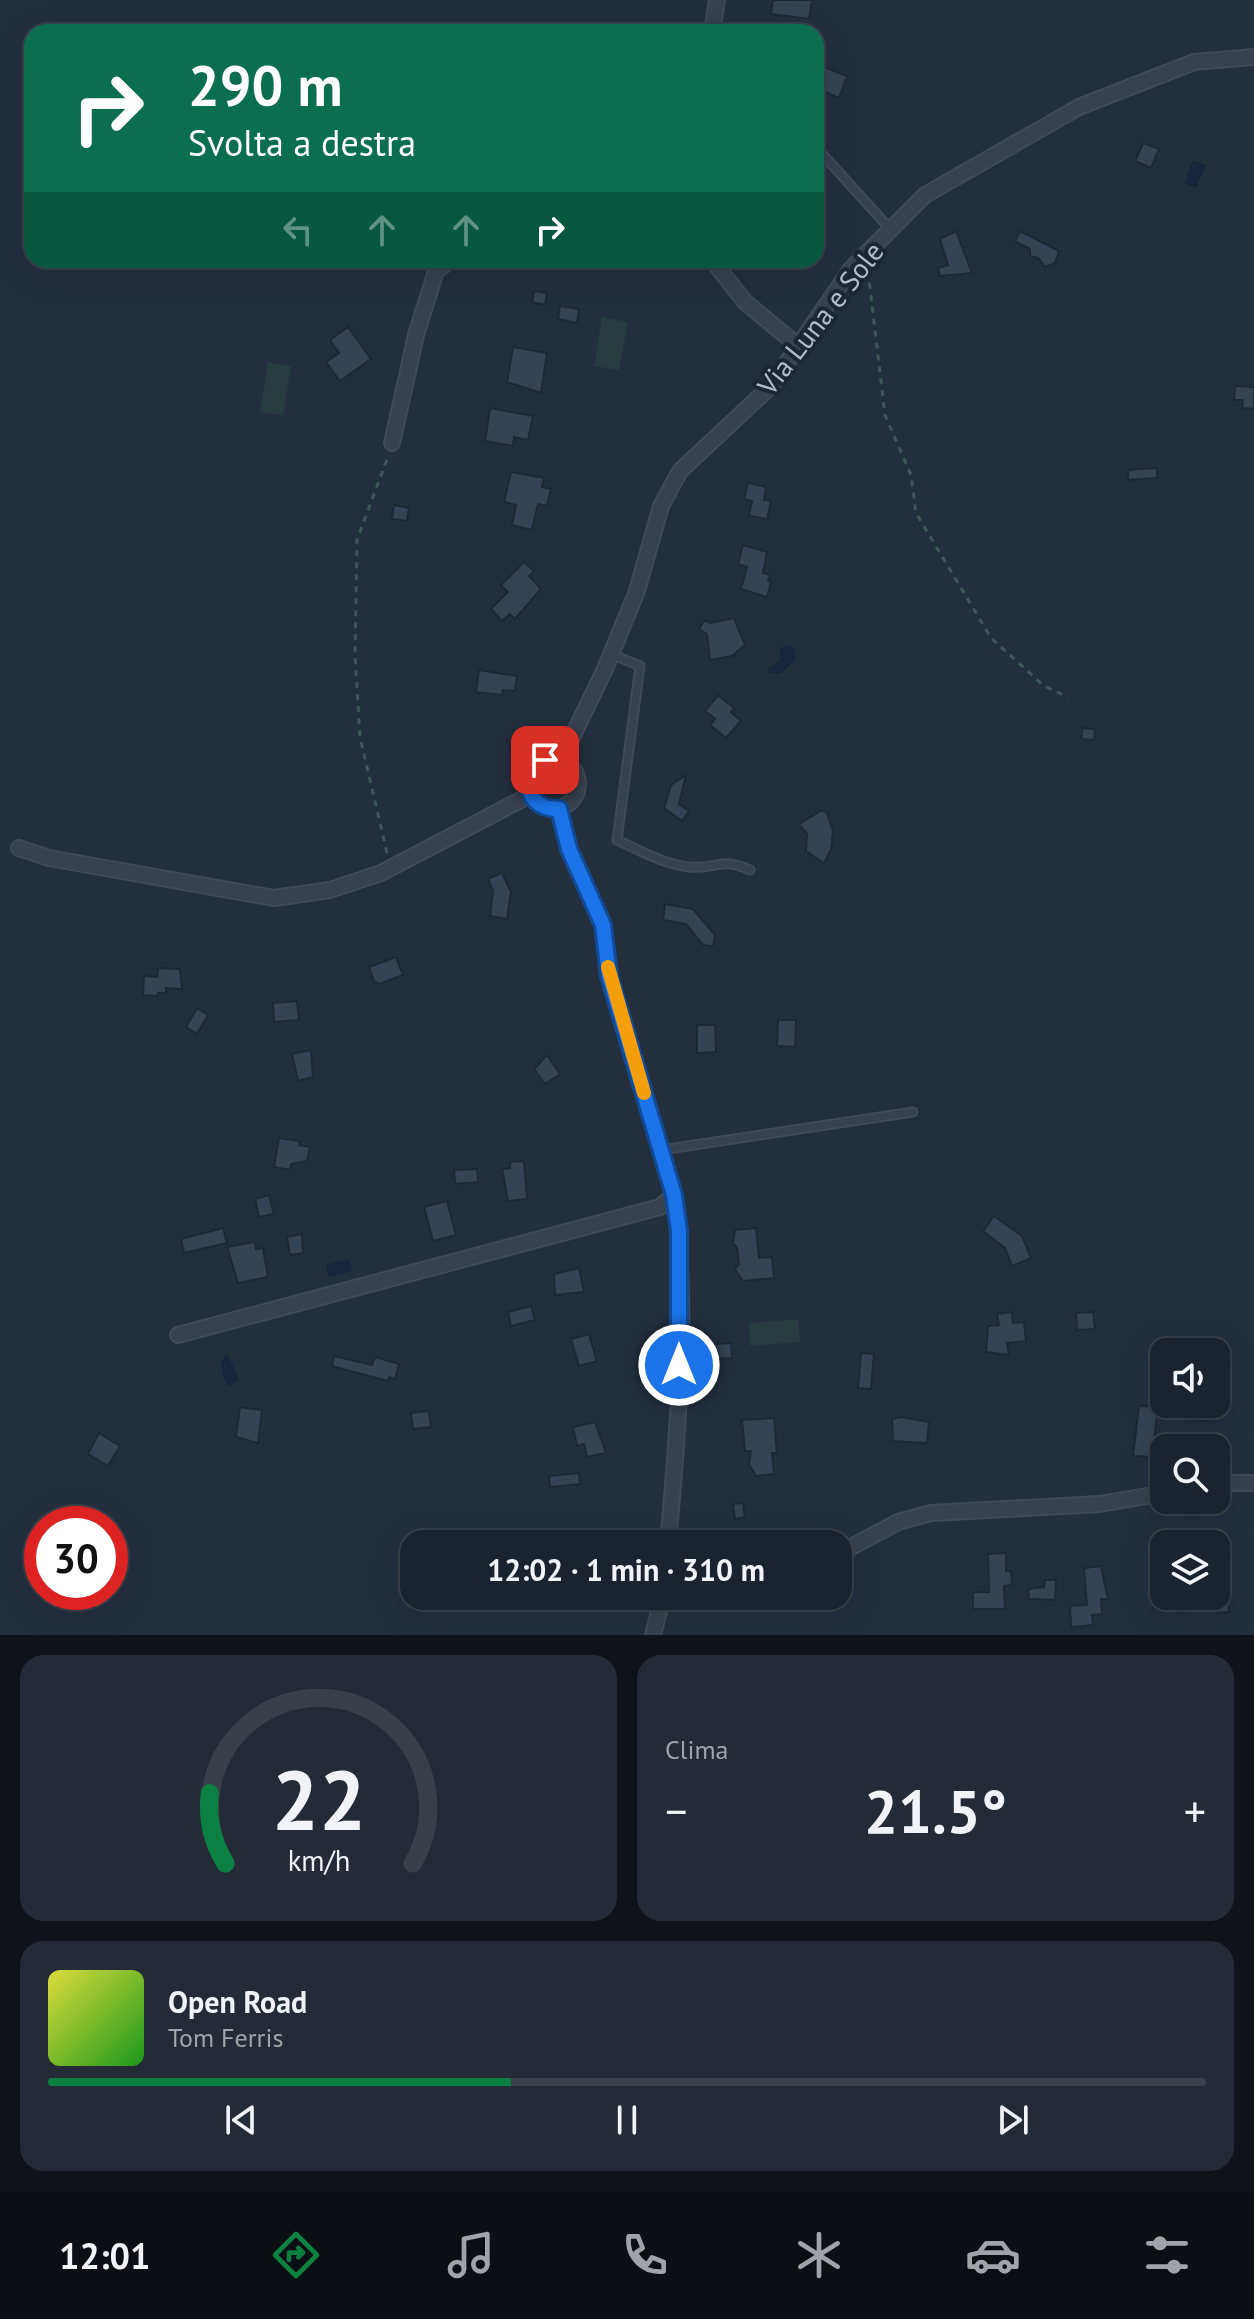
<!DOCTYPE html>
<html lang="it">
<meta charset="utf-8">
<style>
body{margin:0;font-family:"PT Sans",sans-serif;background:#242b36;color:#f1f3f6;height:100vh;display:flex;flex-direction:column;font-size:30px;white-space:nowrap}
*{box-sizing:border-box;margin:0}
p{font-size:26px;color:#a0a4aa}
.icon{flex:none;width:44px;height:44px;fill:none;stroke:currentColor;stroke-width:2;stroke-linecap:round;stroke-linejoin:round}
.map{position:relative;height:1635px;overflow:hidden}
.panel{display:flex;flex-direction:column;gap:20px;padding:20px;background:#0f1319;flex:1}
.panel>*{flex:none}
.guide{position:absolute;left:24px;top:24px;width:800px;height:244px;border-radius:24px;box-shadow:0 8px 32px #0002,0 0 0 2px #39404a;background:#0b6e4f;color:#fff;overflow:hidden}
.tools{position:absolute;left:1150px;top:1338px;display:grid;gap:16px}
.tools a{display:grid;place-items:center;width:80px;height:80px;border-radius:16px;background:#1b232e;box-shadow:0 8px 32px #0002,0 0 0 2px #39404a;font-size:40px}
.speed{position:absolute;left:24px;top:1506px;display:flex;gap:16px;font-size:40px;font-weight:700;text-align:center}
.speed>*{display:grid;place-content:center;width:104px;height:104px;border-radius:50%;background:#1b232e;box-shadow:0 8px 32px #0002,0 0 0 2px #39404a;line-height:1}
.speed .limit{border:12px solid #d22;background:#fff;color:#111}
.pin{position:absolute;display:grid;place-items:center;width:68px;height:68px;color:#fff;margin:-34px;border-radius:16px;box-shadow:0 4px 12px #0006}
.me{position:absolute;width:88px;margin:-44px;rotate:0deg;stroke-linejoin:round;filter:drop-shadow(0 0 6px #0008)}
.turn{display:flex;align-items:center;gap:28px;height:168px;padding:0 32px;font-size:36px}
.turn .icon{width:104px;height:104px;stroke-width:2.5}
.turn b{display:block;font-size:56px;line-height:68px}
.lanes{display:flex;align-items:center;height:76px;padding:0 32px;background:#0003;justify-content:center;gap:40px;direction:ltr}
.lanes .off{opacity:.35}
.big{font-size:60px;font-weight:700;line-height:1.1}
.panel .widget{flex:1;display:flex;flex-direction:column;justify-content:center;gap:12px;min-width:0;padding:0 28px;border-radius:24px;background:#242b36}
.panel .dial{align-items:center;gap:0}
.dial svg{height:208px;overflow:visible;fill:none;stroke:#39404a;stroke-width:7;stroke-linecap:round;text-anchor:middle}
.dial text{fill:#f1f3f6;stroke:none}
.song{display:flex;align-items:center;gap:24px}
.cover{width:96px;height:96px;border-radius:12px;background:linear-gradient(135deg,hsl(60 70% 55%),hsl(120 70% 35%))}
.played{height:8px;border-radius:4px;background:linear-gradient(90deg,#0b8043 40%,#39404a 40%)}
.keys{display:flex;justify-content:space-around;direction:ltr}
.heat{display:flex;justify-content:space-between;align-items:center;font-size:44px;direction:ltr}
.panel .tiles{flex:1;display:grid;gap:20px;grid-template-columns:1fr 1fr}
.widget:last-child{grid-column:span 2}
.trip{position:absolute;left:400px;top:1530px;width:452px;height:80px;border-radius:24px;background:#1b232e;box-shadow:0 8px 32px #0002,0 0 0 2px #39404a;font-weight:700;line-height:80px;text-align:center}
.tab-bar{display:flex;height:128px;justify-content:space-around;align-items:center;background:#0b0e12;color:#a0a4aa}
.tab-bar .icon{width:56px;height:56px}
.tab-bar .selected{color:#0b8043}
.tab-bar b{font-size:36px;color:#f1f3f6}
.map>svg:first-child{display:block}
.green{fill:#263c3f}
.water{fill:#17263c}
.building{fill:#364354;stroke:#1f2835;stroke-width:2}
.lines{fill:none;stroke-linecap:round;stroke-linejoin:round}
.lane-casing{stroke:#414a57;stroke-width:11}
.street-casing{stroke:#414a57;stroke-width:18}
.path{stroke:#3f5557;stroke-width:3;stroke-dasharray:6 6;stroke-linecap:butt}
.lane{stroke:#38414e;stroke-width:7}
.street{stroke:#38414e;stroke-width:14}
.route-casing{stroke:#114b97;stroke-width:20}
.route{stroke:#1a73e8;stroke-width:14}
.slow{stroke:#f59e0b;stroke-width:14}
.labels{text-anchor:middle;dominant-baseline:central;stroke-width:8;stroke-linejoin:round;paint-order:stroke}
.street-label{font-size:28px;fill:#b4bcc9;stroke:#1d2633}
</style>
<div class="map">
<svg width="1254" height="1635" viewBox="0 0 1254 1635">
<rect width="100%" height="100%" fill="#242f3e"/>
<!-- green -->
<path class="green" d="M 602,317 L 628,322 L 619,370 L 594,366 Z
M 268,362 L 291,366 L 283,415 L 260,412 Z
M 798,1319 L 800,1342 L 750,1346 L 749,1323 Z"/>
<!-- water -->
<path class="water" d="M 1193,160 L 1206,165 L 1196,188 L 1184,183 Z
M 788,645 L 795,648 L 795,660 L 780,674 L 769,673 L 768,668 L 780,660 L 780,648 Z
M 349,1259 L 352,1271 L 329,1277 L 326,1265 Z
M 227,1354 L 240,1380 L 229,1386 L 224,1380 L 221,1361 Z"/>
<!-- building -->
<path class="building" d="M 773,0 L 812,0 L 809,19 L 771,14 Z
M 824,67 L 847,76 L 839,98 L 816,88 Z
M 1143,143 L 1159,149 L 1151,168 L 1135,161 Z
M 956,231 L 972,273 L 940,276 L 938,268 L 948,265 L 940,239 Z
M 1020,231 L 1059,251 L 1055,263 L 1045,267 L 1038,258 L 1030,256 L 1030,249 L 1015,241 Z
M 534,291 L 547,293 L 545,305 L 532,302 Z
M 560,306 L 579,309 L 577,323 L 558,319 Z
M 348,327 L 371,359 L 340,381 L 326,362 L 339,353 L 330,340 Z
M 513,347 L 547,353 L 541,393 L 507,382 Z
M 1235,386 L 1254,387 L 1254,409 L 1242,408 L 1243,400 L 1234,400 Z
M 490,408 L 533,416 L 528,440 L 514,437 L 513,446 L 485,441 Z
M 1157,468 L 1157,478 L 1128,480 L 1128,470 Z
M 511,472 L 544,478 L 542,487 L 551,489 L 547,506 L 538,504 L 532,530 L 512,525 L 516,505 L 504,502 Z
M 748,483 L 766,487 L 764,500 L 771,501 L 767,519 L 749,516 L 752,501 L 744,499 Z
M 394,505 L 409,508 L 407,521 L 392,519 Z
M 743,545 L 767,552 L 763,573 L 770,575 L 768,581 L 771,582 L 767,597 L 741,589 L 747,567 L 738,564 Z
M 524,562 L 534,571 L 529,576 L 541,589 L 515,619 L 510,614 L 502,621 L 491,609 L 508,592 L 501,585 Z
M 734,618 L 745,645 L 732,656 L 710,660 L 707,634 L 699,629 L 705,620 L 710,623 Z
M 479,670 L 517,676 L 515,691 L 503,690 L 502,695 L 476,692 Z
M 718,695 L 734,708 L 731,712 L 741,721 L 726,738 L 710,725 L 715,719 L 705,711 Z
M 1082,728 L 1095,729 L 1094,740 L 1082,739 Z
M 686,775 L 679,804 L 689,811 L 682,821 L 664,808 L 671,785 Z
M 822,810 L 827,813 L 833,831 L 831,850 L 824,863 L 806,851 L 807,834 L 799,824 Z
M 502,873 L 511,892 L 507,919 L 490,916 L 493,891 L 488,879 Z
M 665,904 L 693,909 L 715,935 L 713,946 L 703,945 L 686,924 L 663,920 Z
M 396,957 L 403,975 L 379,984 L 374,981 L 369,967 Z
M 158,968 L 180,969 L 182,989 L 166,988 L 166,993 L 158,993 L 158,996 L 143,995 L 144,976 L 157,977 Z
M 297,1001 L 299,1020 L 274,1022 L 273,1003 Z
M 197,1008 L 208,1015 L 197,1034 L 186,1027 Z
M 778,1020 L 796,1020 L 795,1047 L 777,1046 Z
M 697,1025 L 715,1025 L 716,1052 L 697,1053 Z
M 311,1050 L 313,1077 L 298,1081 L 292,1054 Z
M 547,1055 L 560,1074 L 545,1084 L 534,1069 Z
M 279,1138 L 300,1141 L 299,1145 L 310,1147 L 307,1161 L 291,1164 L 290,1170 L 274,1167 Z
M 524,1161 L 527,1199 L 508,1201 L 502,1169 L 510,1168 L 510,1162 Z
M 477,1169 L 478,1182 L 455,1184 L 454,1170 Z
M 269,1195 L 274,1214 L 259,1217 L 255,1199 Z
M 447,1201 L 456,1235 L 433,1241 L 424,1207 Z
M 994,1216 L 1022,1236 L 1031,1258 L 1012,1266 L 1005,1248 L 983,1231 Z
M 223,1228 L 227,1243 L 184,1253 L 181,1239 Z
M 756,1228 L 759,1258 L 772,1257 L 774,1278 L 743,1281 L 735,1269 L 739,1264 L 737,1248 L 733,1243 L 735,1230 Z
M 302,1234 L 303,1253 L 290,1255 L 287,1237 Z
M 255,1242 L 256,1249 L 263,1248 L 268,1277 L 238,1283 L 227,1247 Z
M 579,1268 L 584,1292 L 555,1295 L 554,1274 Z
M 531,1306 L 535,1320 L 511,1326 L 508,1312 Z
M 1012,1312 L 1013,1323 L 1024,1322 L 1026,1341 L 1007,1343 L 1009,1355 L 986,1352 L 988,1326 L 999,1325 L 997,1314 Z
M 1093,1312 L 1095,1329 L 1077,1330 L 1076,1313 Z
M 589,1334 L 597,1361 L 579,1366 L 571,1339 Z
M 731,1343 L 732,1358 L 698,1360 L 697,1345 Z
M 861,1353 L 874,1354 L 871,1389 L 858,1388 Z
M 334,1356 L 372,1365 L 375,1357 L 399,1364 L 395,1379 L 389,1377 L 388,1381 L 335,1367 L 332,1365 Z
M 1188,1404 L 1211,1404 L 1211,1421 L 1194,1421 L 1194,1417 L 1188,1417 Z
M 1139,1406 L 1158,1407 L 1152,1457 L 1133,1456 Z
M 240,1407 L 262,1410 L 258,1443 L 236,1437 Z
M 429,1411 L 431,1427 L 413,1429 L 411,1413 Z
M 901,1417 L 929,1422 L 927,1443 L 893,1441 L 892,1419 Z
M 774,1418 L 777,1453 L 772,1453 L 774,1474 L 756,1476 L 749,1464 L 751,1451 L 745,1451 L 742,1420 Z
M 595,1422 L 606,1453 L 587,1457 L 584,1444 L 577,1446 L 573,1427 Z
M 99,1433 L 120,1446 L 108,1466 L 88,1454 Z
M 579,1473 L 580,1484 L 550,1487 L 549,1476 Z
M 743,1503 L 745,1517 L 735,1519 L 733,1504 Z
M 1006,1553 L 1006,1571 L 1011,1571 L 1012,1585 L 1004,1586 L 1005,1609 L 973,1609 L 973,1592 L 989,1592 L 988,1554 Z
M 1101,1566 L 1108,1599 L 1101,1599 L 1102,1614 L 1092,1615 L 1093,1625 L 1071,1627 L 1070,1606 L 1087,1605 L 1084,1568 Z
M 1045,1580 L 1056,1580 L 1055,1600 L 1029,1599 L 1028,1589 L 1044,1587 Z
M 1227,1588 L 1229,1612 L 1217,1613 L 1216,1589 Z
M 1154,1596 L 1188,1596 L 1186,1613 L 1153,1608 Z"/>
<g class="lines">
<defs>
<path id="lane" d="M 816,147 L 891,230
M 611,654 L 640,666 L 617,840 C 641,851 663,864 689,867 C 717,870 719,856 750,870
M 661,1150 L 913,1112"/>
<path id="street" d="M 712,32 L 717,0
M 712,260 L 745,302 L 797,345
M 392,443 L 416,335 L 436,271 L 451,260
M528 784a25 25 0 1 1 50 0a25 25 0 1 1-50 0Z
M 561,760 L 605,669 L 637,591 L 661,506 L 680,471 L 771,386 L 851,269 L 925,195 L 1079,107 L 1194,62 L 1254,57
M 559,809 L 569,849 L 603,925 L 609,976 L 674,1195 C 689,1309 678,1430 668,1544
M 19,848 L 49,858 L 274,898 L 330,890 L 381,873 L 530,795
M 178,1335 L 660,1207 L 674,1195
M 1216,1483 L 1254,1483
M 838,1554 L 898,1522 L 931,1513 L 1100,1504 L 1164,1493
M 663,1601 L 708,1596
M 653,1635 L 663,1596"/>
</defs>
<!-- lane casing -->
<use href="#lane" class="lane-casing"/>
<!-- street casing -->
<use href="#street" class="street-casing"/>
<!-- path -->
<path class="path" d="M 868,271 L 885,415 L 911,475 L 916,513 L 991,638 L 1044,686 L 1068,697
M 387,853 L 360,737 L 355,655 L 357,540 L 389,454"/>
<!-- lane -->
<use href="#lane" class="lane"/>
<!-- street -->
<use href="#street" class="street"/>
</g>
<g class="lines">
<defs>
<path id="route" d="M 545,760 L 529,778 C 527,798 539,809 559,809 L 569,849 L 603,925 L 609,976 L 674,1195 L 679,1231 L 679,1365"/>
</defs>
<!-- route casing -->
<use href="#route" class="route-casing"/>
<!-- route -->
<use href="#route" class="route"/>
<!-- slow -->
<path class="slow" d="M 608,967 L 644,1093"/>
</g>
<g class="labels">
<!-- street labels -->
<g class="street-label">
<text transform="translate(820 318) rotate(-52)">Via Luna e Sole</text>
</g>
</g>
</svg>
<div class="tools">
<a><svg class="icon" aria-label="sound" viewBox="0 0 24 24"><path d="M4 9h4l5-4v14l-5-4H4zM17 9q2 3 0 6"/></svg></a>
<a><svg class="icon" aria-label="search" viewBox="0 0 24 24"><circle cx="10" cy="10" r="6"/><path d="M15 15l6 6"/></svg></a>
<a><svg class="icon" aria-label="layers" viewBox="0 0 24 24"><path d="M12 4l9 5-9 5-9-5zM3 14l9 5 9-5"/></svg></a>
</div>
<div class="speed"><div class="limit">30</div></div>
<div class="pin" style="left:545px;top:760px;background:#d93025"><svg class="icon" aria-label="arrive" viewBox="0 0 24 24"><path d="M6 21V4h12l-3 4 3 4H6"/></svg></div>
<svg class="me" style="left:679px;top:1365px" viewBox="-20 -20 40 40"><circle r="17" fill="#1a73e8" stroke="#fff" stroke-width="3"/><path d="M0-11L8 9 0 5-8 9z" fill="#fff"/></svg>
<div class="trip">12:02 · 1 min · 310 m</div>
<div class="guide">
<div class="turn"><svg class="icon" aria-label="right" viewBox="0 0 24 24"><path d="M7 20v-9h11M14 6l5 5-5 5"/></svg><div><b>290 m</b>Svolta a destra</div></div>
<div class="lanes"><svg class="icon off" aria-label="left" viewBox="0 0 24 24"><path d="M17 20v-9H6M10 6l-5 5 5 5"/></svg><svg class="icon off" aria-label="ahead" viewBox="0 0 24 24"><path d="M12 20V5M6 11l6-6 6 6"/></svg><svg class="icon off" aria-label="ahead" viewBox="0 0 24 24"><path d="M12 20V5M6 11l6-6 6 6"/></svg><svg class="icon" aria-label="right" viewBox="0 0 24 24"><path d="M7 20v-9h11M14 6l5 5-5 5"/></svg></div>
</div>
</div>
<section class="panel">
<div class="tiles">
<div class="widget dial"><svg viewBox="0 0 100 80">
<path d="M14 69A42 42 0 1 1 86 69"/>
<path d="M14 69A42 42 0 0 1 8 42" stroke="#0b8043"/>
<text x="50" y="56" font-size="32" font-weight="700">22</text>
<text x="50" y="72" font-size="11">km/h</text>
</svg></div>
<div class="widget"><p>Clima</p>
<div class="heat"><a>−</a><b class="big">21.5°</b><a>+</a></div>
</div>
<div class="widget">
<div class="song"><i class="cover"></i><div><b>Open Road</b><p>Tom Ferris</p></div></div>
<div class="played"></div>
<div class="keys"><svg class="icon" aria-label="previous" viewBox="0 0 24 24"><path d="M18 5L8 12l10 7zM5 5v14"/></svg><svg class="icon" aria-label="pause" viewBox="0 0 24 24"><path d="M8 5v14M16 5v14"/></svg><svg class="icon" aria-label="next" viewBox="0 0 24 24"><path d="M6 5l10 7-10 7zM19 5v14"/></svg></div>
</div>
</div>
</section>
<nav class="tab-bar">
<b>12:01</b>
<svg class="icon selected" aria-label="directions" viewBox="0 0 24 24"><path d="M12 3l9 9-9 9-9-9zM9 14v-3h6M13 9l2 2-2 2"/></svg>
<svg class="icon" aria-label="music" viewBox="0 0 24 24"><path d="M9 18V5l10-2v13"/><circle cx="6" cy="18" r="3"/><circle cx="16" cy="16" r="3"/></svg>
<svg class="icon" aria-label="phone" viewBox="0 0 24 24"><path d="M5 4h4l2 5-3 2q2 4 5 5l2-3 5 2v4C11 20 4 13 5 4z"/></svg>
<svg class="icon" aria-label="climate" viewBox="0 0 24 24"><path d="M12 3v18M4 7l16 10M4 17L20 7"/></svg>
<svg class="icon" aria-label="car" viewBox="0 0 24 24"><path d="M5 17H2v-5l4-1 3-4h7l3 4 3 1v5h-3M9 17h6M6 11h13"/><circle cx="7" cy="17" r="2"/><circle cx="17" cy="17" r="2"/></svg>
<svg class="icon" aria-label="filters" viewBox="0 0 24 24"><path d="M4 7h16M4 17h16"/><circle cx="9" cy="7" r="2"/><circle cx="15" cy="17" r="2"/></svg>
</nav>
